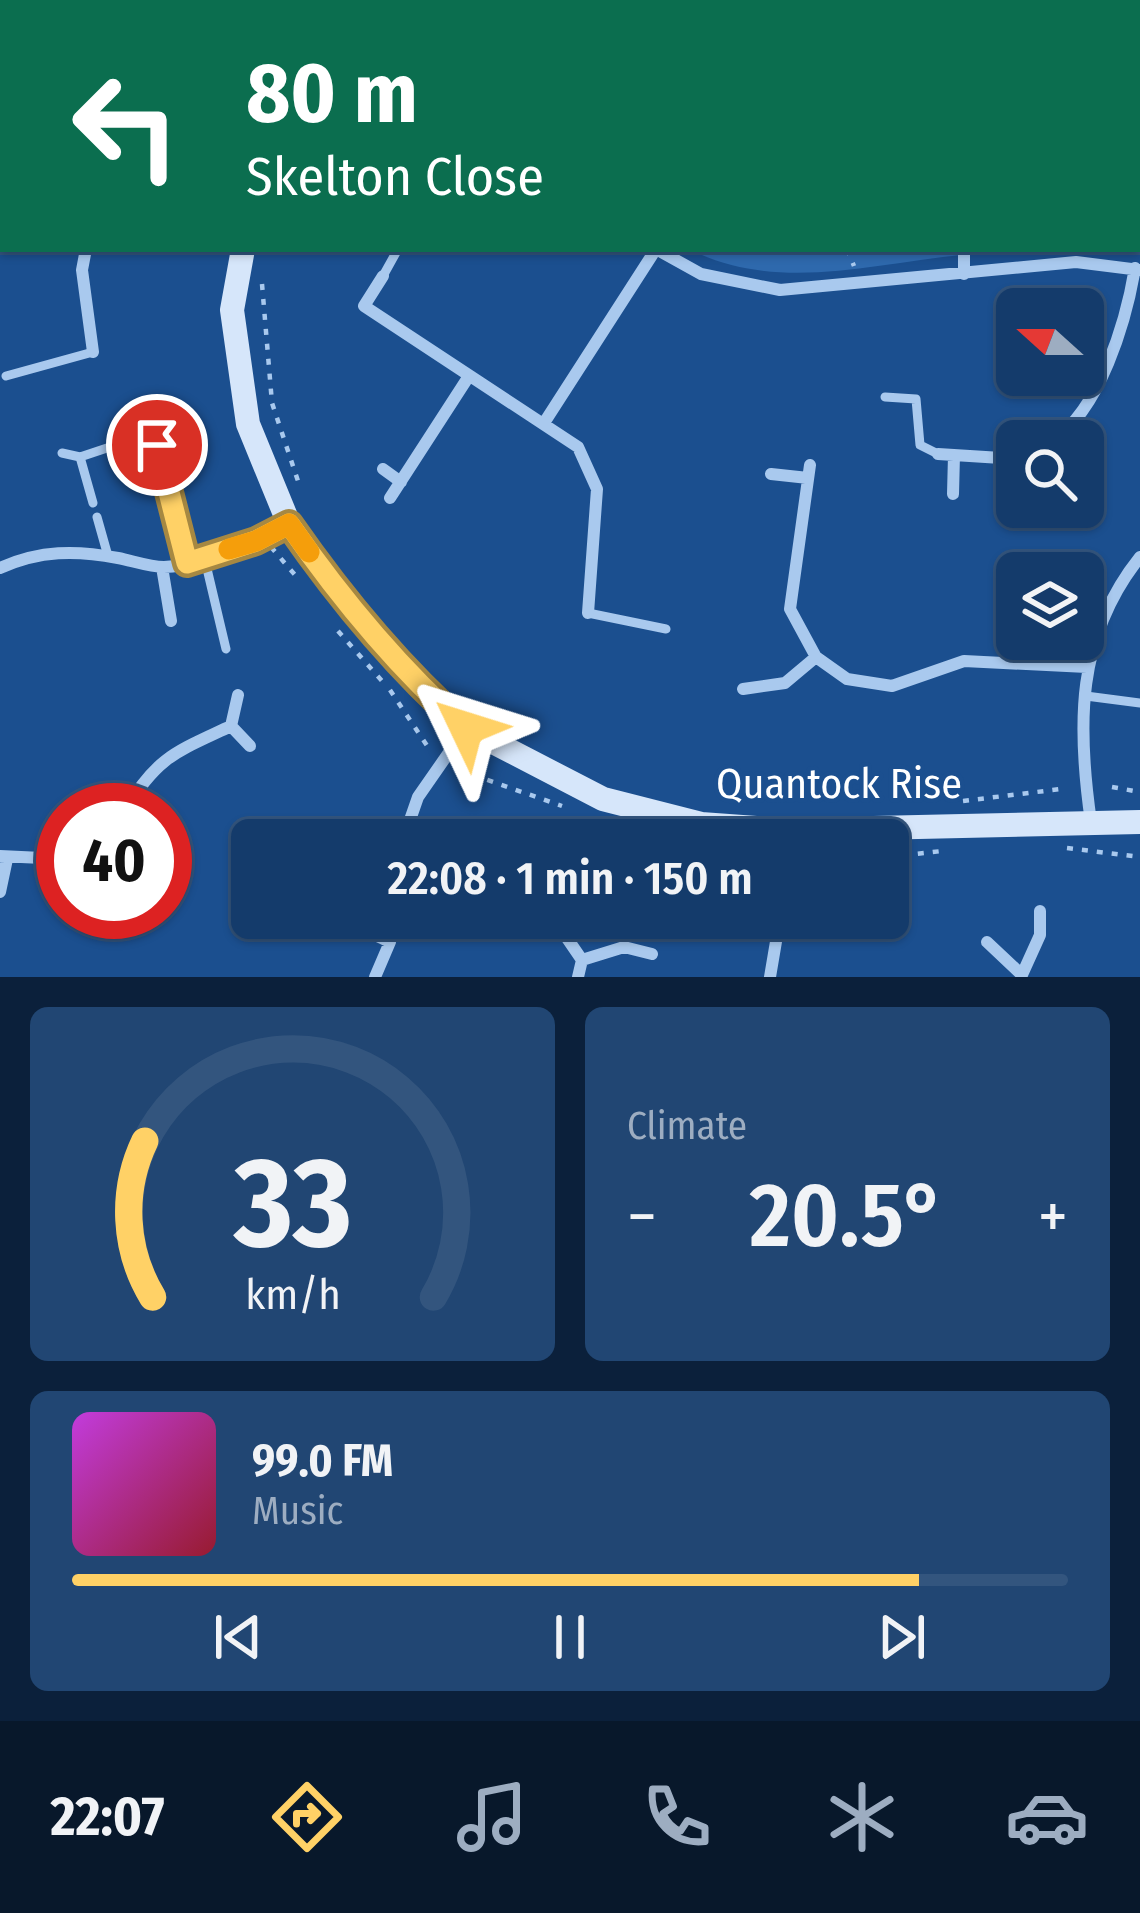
<!DOCTYPE html>
<meta charset="utf-8">
<style>
body{margin:0;font-family:"Fira Sans Condensed",sans-serif;background:#214673;color:#f1f3f6;height:100vh;display:flex;flex-direction:column;font-size:45px;white-space:nowrap}
*{box-sizing:border-box;margin:0}
p{font-size:39px;color:#9dadc1}
.icon{flex:none;width:66px;height:66px;fill:none;stroke:currentColor;stroke-width:2;stroke-linecap:round;stroke-linejoin:round}
.map{position:relative;height:977px;overflow:hidden}
.panel{display:flex;flex-direction:column;gap:30px;padding:30px;background:#0b203b;flex:1}
.panel>*{flex:none}
.banner{position:absolute;left:0px;top:0px;width:1140px;height:252px;box-shadow:0 3px 9px #0004,0 0 0 3px #33557e;background:#0b6e4f;color:#fff;overflow:hidden}
.needle{width:78px;rotate:291deg}
.controls{position:absolute;left:996px;top:288px;display:grid;gap:24px}
.controls a{display:grid;place-items:center;width:108px;height:108px;border-radius:18px;background:#143b6b;box-shadow:0 3px 9px #0004,0 0 0 3px #33557e;font-size:60px}
.speed{position:absolute;left:36px;top:783px;display:flex;gap:24px;font-size:60px;font-weight:700;text-align:center}
.speed>*{display:grid;place-content:center;width:156px;height:156px;border-radius:50%;background:#143b6b;box-shadow:0 3px 9px #0004,0 0 0 3px #33557e;line-height:1}
.speed .limit{border:18px solid #d22;background:#fff;color:#111}
.pin{position:absolute;display:grid;place-items:center;width:102px;height:102px;color:#fff;margin:-51px;border:6px solid #fff;border-radius:50%;box-shadow:0 3px 12px #0007}
.me{position:absolute;width:132px;margin:-66px;rotate:311deg;stroke-linejoin:round;filter:drop-shadow(0 0 9px #0008)}
.turn{display:flex;align-items:center;gap:42px;height:252px;padding:0 48px;font-size:54px}
.turn .icon{width:156px;height:156px;stroke-width:2.5}
.turn b{display:block;font-size:84px;line-height:102px}
.big{font-size:90px;font-weight:600;line-height:1.1}
.panel .widget{flex:1;display:flex;flex-direction:column;justify-content:center;gap:18px;min-width:0;padding:0 42px;border-radius:18px;background:#214673}
.panel .dial{align-items:center;gap:0}
.dial svg{height:312px;overflow:visible;fill:none;stroke:#33557e;stroke-width:7;stroke-linecap:round;text-anchor:middle}
.dial text{fill:#f1f3f6;stroke:none}
.song{display:flex;align-items:center;gap:36px}
.cover{width:144px;height:144px;border-radius:18px;background:linear-gradient(135deg,hsl(290 70% 55%),hsl(350 70% 35%))}
.played{height:12px;border-radius:6px;background:linear-gradient(90deg,#ffd166 85%,#33557e 85%)}
.keys{display:flex;justify-content:space-around;direction:ltr}
.heat{display:flex;justify-content:space-between;align-items:center;font-size:66px;direction:ltr}
.panel .tiles{flex:1;display:grid;gap:30px;grid-template-columns:1fr 1fr}
.widget:last-child{grid-column:span 2}
.trip{position:absolute;left:231px;top:819px;width:678px;height:120px;border-radius:18px;background:#143b6b;box-shadow:0 3px 9px #0004,0 0 0 3px #33557e;font-weight:600;line-height:120px;text-align:center}
.tab-bar{display:flex;height:192px;justify-content:space-around;align-items:center;background:#08182b;color:#9dadc1}
.tab-bar .icon{width:84px;height:84px}
.tab-bar .on{color:#ffd166}
.tab-bar b{font-size:54px;color:#f1f3f6}
.map>svg:first-child{display:block}
.green{fill:#2e69ad}
.lines{fill:none;stroke-linecap:round;stroke-linejoin:round}
.path{stroke:#a9c9ee;stroke-width:4.5;stroke-dasharray:6 9;stroke-linecap:butt}
.lane{stroke:#a9c9ee;stroke-width:9}
.street{stroke:#a9c9ee;stroke-width:12}
.secondary{stroke:#d6e6fa;stroke-width:24}
.route-casing{stroke:#a68842;stroke-width:30}
.route{stroke:#ffd166;stroke-width:21}
.slow{stroke:#f59e0b;stroke-width:21}
.labels{text-anchor:middle;dominant-baseline:central;stroke-width:9;stroke-linejoin:round;paint-order:stroke}
.street-label{font-size:42px;fill:#fff;stroke:#1b4f8f}
</style>
<div class="map">
<svg width="1140" height="977" viewBox="0 0 1140 977">
<rect width="100%" height="100%" fill="#1b4f8f"/>
<!-- green -->
<path class="green" d="M 689,249 L 961,249 L 961,255 C 871,264 775,293 689,249 Z"/>
<g class="lines">
<!-- path -->
<path class="path" d="M 314,3 L 316,0
M 847,249 L 854,266
M 262,284 L 272,403 L 299,484
M 271,547 L 295,575
M 338,631 L 382,681
M 390,690 L 430,750
M 459,770 L 562,806
M 1112,787 L 1140,792
M 963,801 L 1061,789
M 1067,848 L 1140,857
M 888,857 L 942,851"/>
<!-- lane -->
<path class="lane" d="M 1137,15 L 1139,0
M 383,276 L 398,249
M 6,376 L 93,352
M 885,397 L 916,399 L 920,445 L 938,454
M 157,445 L 187,563
M 62,453 L 80,457
M 93,503 L 80,457 L 110,447
M 97,517 L 108,556
M 204,556 L 226,649
M 588,613 L 666,629
M 1086,696 L 1140,703"/>
<!-- street -->
<path class="street" d="M 167,0 L 173,3
M 396,0 L 402,3
M 39,3 L 41,0
M 260,3 L 262,0
M 464,3 L 467,0
M 635,3 L 641,0
M 835,3 L 835,0
M 0,54 L 3,50
M 1137,62 L 1140,63
M 0,136 L 3,139
M 86,249 L 82,270 L 93,352
M 656,249 L 701,274 L 780,290 L 1076,262 L 1140,270
M 964,274 L 964,249
M 383,276 L 364,306 L 578,447 L 597,489 L 588,613
M 544,423 L 656,249
M 1052,441 C 1100,410 1126,322 1135,268
M 938,454 L 1017,459
M 810,465 L 790,609 L 816,657 L 847,679 L 892,686 L 964,661 L 1087,667
M 383,469 L 401,482
M 771,474 L 808,478
M 953,494 L 954,455
M 390,498 L 469,376
M 162,567 L 171,621
M 0,568 C 40,550 76,550 118,558 C 133,561 150,567 164,567 C 201,566 255,541 288,524
M 743,689 L 785,683 L 816,657
M 238,695 L 231,726 L 250,746
M 125,810 C 158,756 176,752 231,726
M 1091,822 C 1077,725 1076,637 1140,557
M 403,840 L 418,797 L 466,728
M 0,856 L 63,859
M 0,892 L 7,859
M 340,918 L 390,942
M 819,918 L 837,920
M 556,922 L 582,960
M 987,942 L 1021,974
M 375,977 L 390,942 L 392,918
M 578,977 L 582,960 L 624,947 L 652,954
M 770,977 L 780,918
M 1021,977 L 1040,935 L 1040,911"/>
<!-- secondary -->
<path class="secondary" d="M 344,3 L 346,0
M 243,249 L 232,310 L 248,424 L 289,524 L 336,591 L 417,684 L 466,728 L 603,799 L 701,824 L 785,830 L 1140,822"/>
</g>
<g class="lines">
<defs>
<path id="route" d="M 157,445 L 187,563 L 256,541 L 289,524 C 341,599 397,667 466,728"/>
</defs>
<!-- route casing -->
<use href="#route" class="route-casing"/>
<!-- route -->
<use href="#route" class="route"/>
<!-- slow -->
<path class="slow" d="M 229,549 L 256,541 L 289,524 L 309,552"/>
</g>
<g class="labels">
<!-- street labels -->
<g class="street-label">
<text x="839" y="784">Quantock Rise</text>
</g>
</g>
</svg>
<div class="controls">
<a><svg class="needle" viewBox="-14 -14 28 28"><path d="M0-13l5 13h-10z" fill="#e53935"/><path d="M0 13l5-13h-10z" fill="#9dadc1"/></svg></a>
<a><svg class="icon" aria-label="search" viewBox="0 0 24 24"><circle cx="10" cy="10" r="6"/><path d="M15 15l6 6"/></svg></a>
<a><svg class="icon" aria-label="layers" viewBox="0 0 24 24"><path d="M12 4l9 5-9 5-9-5zM3 14l9 5 9-5"/></svg></a>
</div>
<div class="speed"><div class="limit">40</div></div>
<div class="pin" style="left:157px;top:445px;background:#d93025"><svg class="icon" aria-label="arrive" viewBox="0 0 24 24"><path d="M6 21V4h12l-3 4 3 4H6"/></svg></div>
<svg class="me" style="left:466px;top:728px" viewBox="-20 -20 40 40"><path d="M0-17L14 15 0 8-14 15z" fill="#ffd166" stroke="#fff" stroke-width="4"/></svg>
<div class="trip">22:08 · 1 min · 150 m</div>
<div class="banner">
<div class="turn"><svg class="icon" aria-label="left" viewBox="0 0 24 24"><path d="M17 20v-9H6M10 6l-5 5 5 5"/></svg><div><b>80 m</b>Skelton Close</div></div>
</div>
</div>
<section class="panel">
<div class="tiles">
<div class="widget dial"><svg viewBox="0 0 100 80">
<path d="M14 69A42 42 0 1 1 86 69"/>
<path d="M14 69A42 42 0 0 1 12 29" stroke="#ffd166"/>
<text x="50" y="56" font-size="32" font-weight="700">33</text>
<text x="50" y="72" font-size="11">km/h</text>
</svg></div>
<div class="widget"><p>Climate</p>
<div class="heat"><a>−</a><b class="big">20.5°</b><a>+</a></div>
</div>
<div class="widget">
<div class="song"><i class="cover"></i><div><b>99.0 FM</b><p>Music</p></div></div>
<div class="played"></div>
<div class="keys"><svg class="icon" aria-label="previous" viewBox="0 0 24 24"><path d="M18 5L8 12l10 7zM5 5v14"/></svg><svg class="icon" aria-label="pause" viewBox="0 0 24 24"><path d="M8 5v14M16 5v14"/></svg><svg class="icon" aria-label="next" viewBox="0 0 24 24"><path d="M6 5l10 7-10 7zM19 5v14"/></svg></div>
</div>
</div>
</section>
<nav class="tab-bar">
<b>22:07</b>
<svg class="icon on" aria-label="directions" viewBox="0 0 24 24"><path d="M12 3l9 9-9 9-9-9zM9 14v-3h6M13 9l2 2-2 2"/></svg>
<svg class="icon" aria-label="music" viewBox="0 0 24 24"><path d="M9 18V5l10-2v13"/><circle cx="6" cy="18" r="3"/><circle cx="16" cy="16" r="3"/></svg>
<svg class="icon" aria-label="phone" viewBox="0 0 24 24"><path d="M5 4h4l2 5-3 2q2 4 5 5l2-3 5 2v4C11 20 4 13 5 4z"/></svg>
<svg class="icon" aria-label="climate" viewBox="0 0 24 24"><path d="M12 3v18M4 7l16 10M4 17L20 7"/></svg>
<svg class="icon" aria-label="car" viewBox="0 0 24 24"><path d="M5 17H2v-5l4-1 3-4h7l3 4 3 1v5h-3M9 17h6M6 11h13"/><circle cx="7" cy="17" r="2"/><circle cx="17" cy="17" r="2"/></svg>
</nav>
